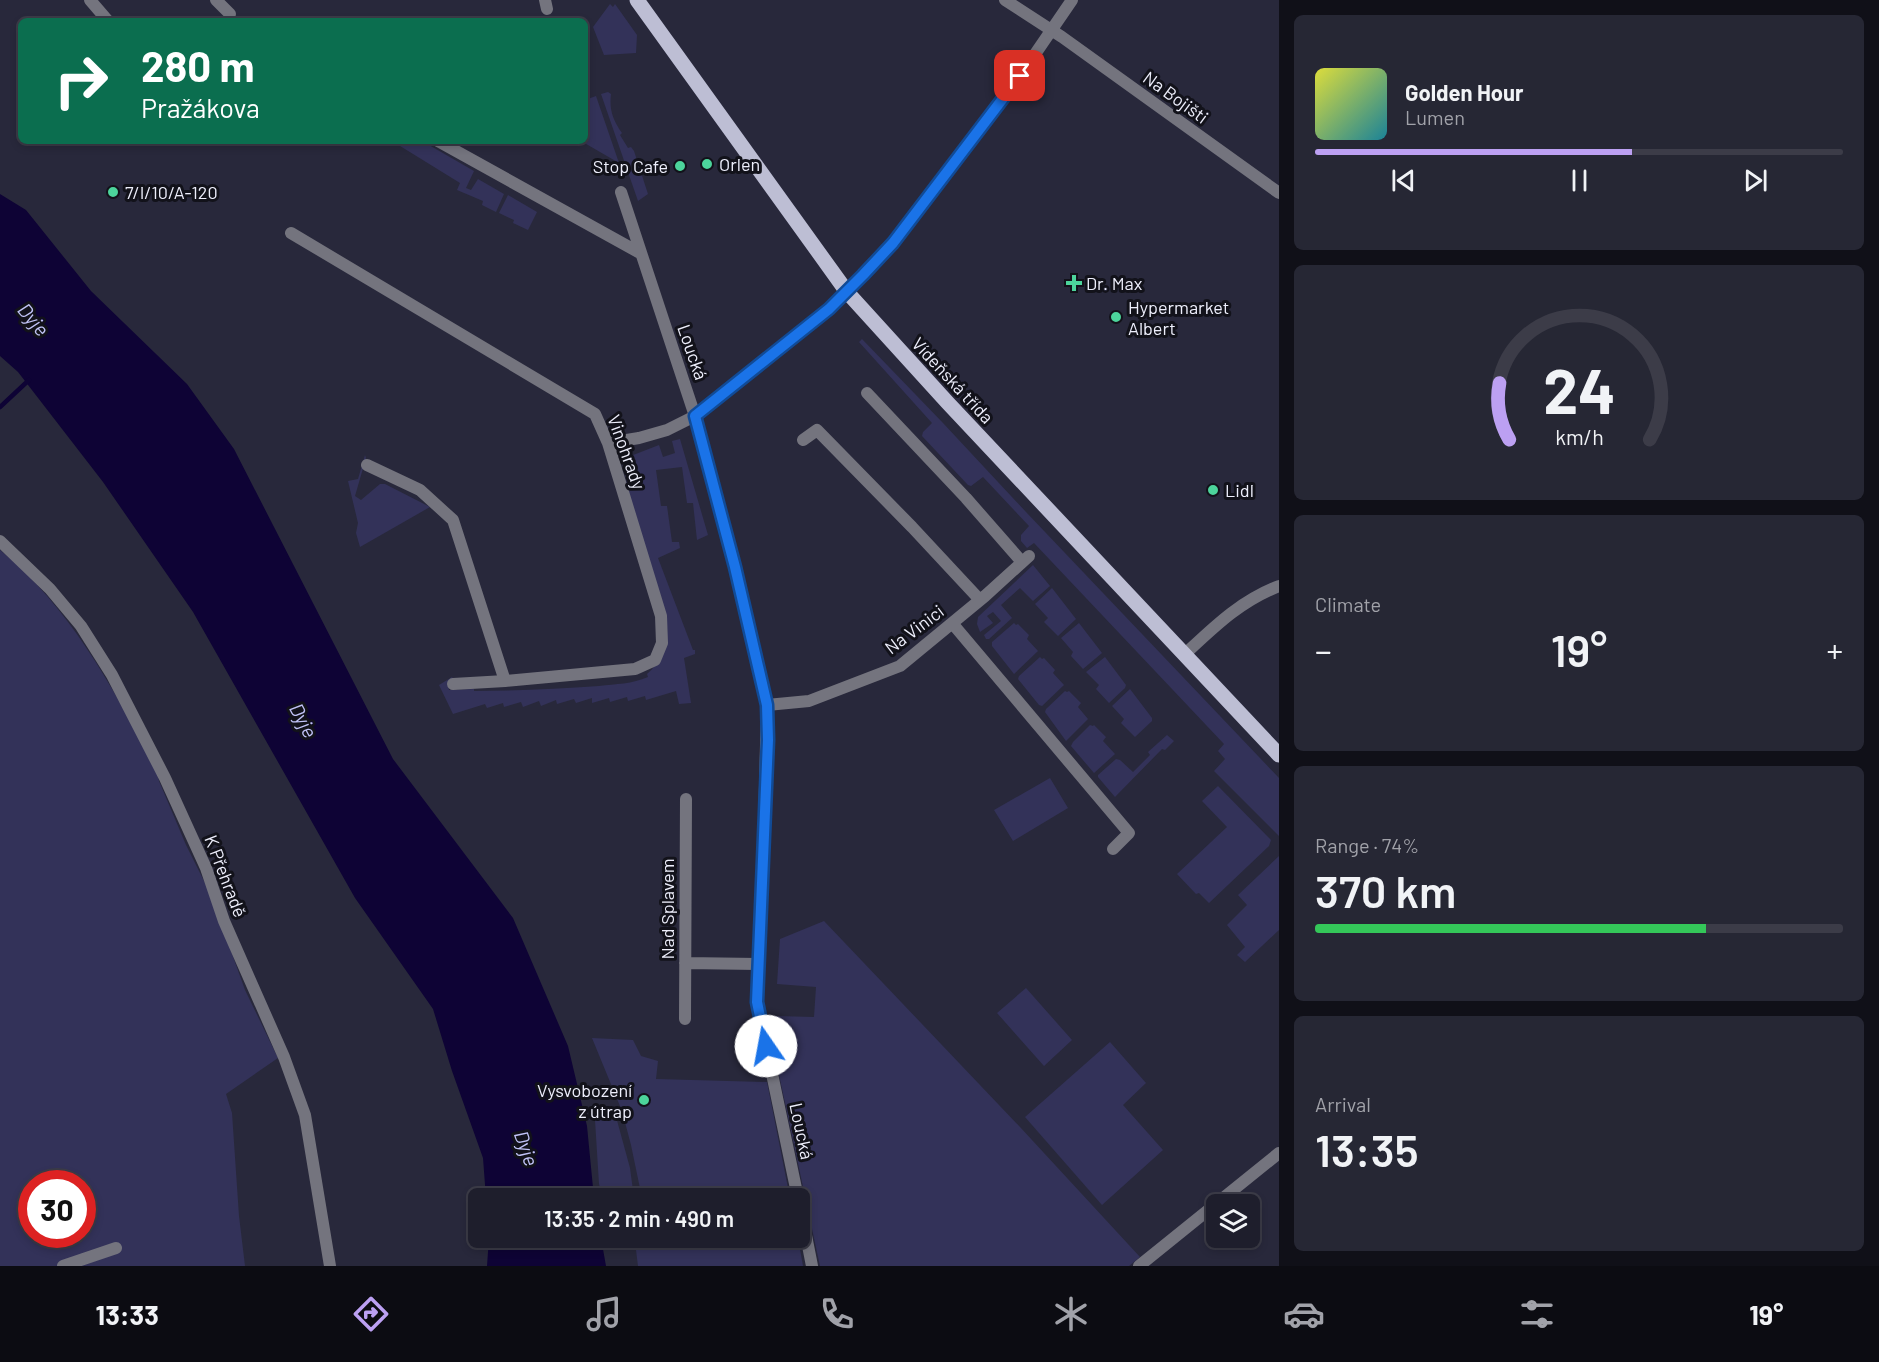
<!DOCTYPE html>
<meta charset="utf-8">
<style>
body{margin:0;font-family:Barlow,sans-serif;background:#262734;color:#f1f3f6;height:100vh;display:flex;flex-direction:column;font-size:22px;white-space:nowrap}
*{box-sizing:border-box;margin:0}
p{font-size:20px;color:#a1a2a9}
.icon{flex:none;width:33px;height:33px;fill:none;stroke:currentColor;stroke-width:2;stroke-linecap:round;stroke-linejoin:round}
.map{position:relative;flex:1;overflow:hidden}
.details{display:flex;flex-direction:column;gap:15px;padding:15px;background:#101018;width:600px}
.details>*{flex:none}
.banner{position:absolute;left:18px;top:18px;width:570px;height:126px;border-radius:9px;box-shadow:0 3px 9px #0003,0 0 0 2px #3c3c48;background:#0b6e4f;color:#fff;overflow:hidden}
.buttons{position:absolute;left:1206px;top:1194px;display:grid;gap:12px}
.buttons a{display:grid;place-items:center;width:54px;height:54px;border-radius:9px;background:#1e1e2c;box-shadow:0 3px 9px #0003,0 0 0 2px #3c3c48;font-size:30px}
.speed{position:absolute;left:18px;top:1170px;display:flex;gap:12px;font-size:30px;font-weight:700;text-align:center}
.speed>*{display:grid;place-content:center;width:78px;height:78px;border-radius:50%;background:#1e1e2c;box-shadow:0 3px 9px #0003,0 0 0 2px #3c3c48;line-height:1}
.speed .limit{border:9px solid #d22;background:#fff;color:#111}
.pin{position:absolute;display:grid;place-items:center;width:51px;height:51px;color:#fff;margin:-26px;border-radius:12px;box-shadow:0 3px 9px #0006}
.me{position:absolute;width:66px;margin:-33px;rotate:348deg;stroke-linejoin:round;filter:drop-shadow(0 0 4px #0008)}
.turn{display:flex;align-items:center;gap:21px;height:126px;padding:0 24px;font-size:27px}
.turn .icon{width:78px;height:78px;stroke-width:2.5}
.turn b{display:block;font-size:42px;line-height:51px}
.big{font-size:45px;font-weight:600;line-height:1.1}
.details .card{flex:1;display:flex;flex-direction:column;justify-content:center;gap:9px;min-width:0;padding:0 21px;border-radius:9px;background:#262734}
.details .dial{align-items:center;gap:0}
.dial svg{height:156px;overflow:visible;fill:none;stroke:#3c3c48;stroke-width:7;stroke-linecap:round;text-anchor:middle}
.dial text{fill:#f1f3f6;stroke:none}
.song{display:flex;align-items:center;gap:18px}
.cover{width:72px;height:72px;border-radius:9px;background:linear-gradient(135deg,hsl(60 70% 55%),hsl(190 70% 35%))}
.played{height:6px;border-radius:3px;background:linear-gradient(90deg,#bca0f2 60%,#3c3c48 60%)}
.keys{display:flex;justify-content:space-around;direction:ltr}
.heat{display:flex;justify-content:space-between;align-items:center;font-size:33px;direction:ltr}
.charge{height:9px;border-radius:4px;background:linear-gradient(90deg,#34c759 74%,#3c3c48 0)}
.trip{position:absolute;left:468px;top:1188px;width:342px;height:60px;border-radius:9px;background:#1e1e2c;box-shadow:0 3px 9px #0003,0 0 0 2px #3c3c48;font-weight:600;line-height:60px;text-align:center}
.tabs{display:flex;height:96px;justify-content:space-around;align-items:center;background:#0c0c12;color:#a1a2a9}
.tabs .icon{width:42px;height:42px}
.tabs .on{color:#bca0f2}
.tabs b{font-size:27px;color:#f1f3f6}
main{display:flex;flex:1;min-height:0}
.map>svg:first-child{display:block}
.green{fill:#333259;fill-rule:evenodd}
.water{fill:#0e0335}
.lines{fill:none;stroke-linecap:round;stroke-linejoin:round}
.stream{stroke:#0e0335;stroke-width:4.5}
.street{stroke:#74747e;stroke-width:12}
.primary{stroke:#bdbed4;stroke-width:15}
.route-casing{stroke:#114b97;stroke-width:15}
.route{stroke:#1a73e8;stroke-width:10}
.poi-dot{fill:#4cd49b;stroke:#12121a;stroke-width:2}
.labels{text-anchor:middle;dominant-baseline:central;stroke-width:6;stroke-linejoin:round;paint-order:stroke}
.street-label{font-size:18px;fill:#eeeffc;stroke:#12121a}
.poi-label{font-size:18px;fill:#eeeffc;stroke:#12121a;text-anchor:start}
.water-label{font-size:20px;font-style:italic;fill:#c1c3f7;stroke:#12121a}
</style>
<main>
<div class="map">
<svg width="1279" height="1266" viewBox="0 0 1279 1266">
<rect width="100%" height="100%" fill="#28283b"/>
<!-- green -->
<path class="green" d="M 610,4 L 613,7 L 615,4 L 637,35 L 636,53 L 604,55 L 593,27 Z
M 608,92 L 611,94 C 609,110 613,120 622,133 L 620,135 L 628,148 L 631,147 L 634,151 L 648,194 L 638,201 L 601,94 Z
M 596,96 L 619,163 L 581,141 L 585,141 L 585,100 Z
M 392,141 L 422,141 L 474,171 L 466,188 L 471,190 L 478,179 L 504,194 L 496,212 L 482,205 L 483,201 L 457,190 L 460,183 Z
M 508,195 L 537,212 L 528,230 L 513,223 L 514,220 L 499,213 Z
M 862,339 L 943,423 L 1026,512 L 1279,778 L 1279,836 L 1214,771 L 1225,759 L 1218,751 L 1224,744 L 1034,543 L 1027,548 L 1021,541 L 1021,535 L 1029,526 L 983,477 L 971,486 L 968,485 L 922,436 L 923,432 L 932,423 L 859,342 Z
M 680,439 L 708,535 L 697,540 L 693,503 L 687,503 L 682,467 L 656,470 L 661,506 L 667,506 L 672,542 L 679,542 L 680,548 L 658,558 L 693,650 L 695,650 L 695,654 L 684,658 L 691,703 L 679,704 L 676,691 L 646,700 L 645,696 L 628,701 L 627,697 L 610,702 L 609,698 L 592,703 L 592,698 L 576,703 L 574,699 L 557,704 L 556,700 L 541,706 L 539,701 L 523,707 L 521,702 L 504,707 L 503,703 L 487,708 L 485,704 L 453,714 L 439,685 L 452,677 L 455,681 L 448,682 L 449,690 L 474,689 L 474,691 C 516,691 557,689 599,686 C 616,684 632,684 648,677 L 647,674 C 664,659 670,640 666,618 L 625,483 L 627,482 L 623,464 L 628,457 L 659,445 L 663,457 L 675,453 L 672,441 Z
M 365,455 L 366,458 L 355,496 L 361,500 L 380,484 L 385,484 L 430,507 L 360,547 L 356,533 L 358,523 L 348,481 L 358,479 Z
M 0,550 C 71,608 114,690 157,770 L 159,781 L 186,845 L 211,895 L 245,990 L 278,1058 L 226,1094 L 232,1113 L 239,1216 L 245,1266 L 0,1266 ZM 32,1184 L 82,1184 L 82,1234 L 32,1234 Z
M 1033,565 L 1050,586 L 1033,601 L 1020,588 L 1001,605 L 1012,618 L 989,639 L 986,639 L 984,635 L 1001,621 L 993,612 L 987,616 L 993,623 L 980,632 L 977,624 L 978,617 Z
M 1052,588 L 1076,619 L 1058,636 L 1044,622 L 1048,618 L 1035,604 Z
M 1014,623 L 1016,625 L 1018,624 L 1029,635 L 1027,639 L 1038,651 L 1014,674 L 992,646 L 992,642 Z
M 1079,623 L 1102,653 L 1083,669 L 1071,656 L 1073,652 L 1061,638 Z
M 1040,657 L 1042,659 L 1044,658 L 1055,670 L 1053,673 L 1064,685 L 1042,706 L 1039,705 L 1018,679 L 1019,676 Z
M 1105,657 L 1126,685 L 1125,688 L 1109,703 L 1096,689 L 1099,685 L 1086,672 Z
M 1130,689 L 1152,718 L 1152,721 L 1135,737 L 1121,723 L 1124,719 L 1112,706 Z
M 1065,691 L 1067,692 L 1069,691 L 1081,703 L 1078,707 L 1088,719 L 1066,741 L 1045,712 L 1046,709 Z
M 1090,725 L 1093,726 L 1094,725 L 1106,737 L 1103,741 L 1115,754 L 1094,773 L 1071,746 L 1073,742 Z
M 1167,735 L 1174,741 L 1165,750 L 1162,749 L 1115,797 L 1098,777 L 1098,775 L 1116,759 L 1120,760 L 1133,772 L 1150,755 L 1148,752 Z
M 1050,778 L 1068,808 L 1013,841 L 994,810 Z
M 1218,786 L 1271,840 L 1269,846 L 1209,903 L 1199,893 L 1196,894 L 1177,874 L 1227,827 L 1202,801 Z
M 1279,856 L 1279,930 L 1245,962 L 1237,955 L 1245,947 L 1227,925 L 1247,905 L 1238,895 Z
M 824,921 L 1020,1127 L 1140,1257 L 1129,1266 L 820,1266 L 778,1070 L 775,1047 L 775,1016 L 814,1017 L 816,987 L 777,984 L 780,939 Z
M 1026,988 L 1072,1040 L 1044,1066 L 997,1013 Z
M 592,1038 L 633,1040 L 641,1056 L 658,1061 L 656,1079 L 767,1082 L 790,1198 L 642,1198 L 631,1145 L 622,1111 Z
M 1110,1042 L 1146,1083 L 1123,1105 L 1163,1150 L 1102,1205 L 1025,1117 Z
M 600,1105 L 615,1113 L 630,1168 L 634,1198 L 603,1198 L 599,1184 L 595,1120 Z
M 638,1238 L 798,1238 L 803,1266 L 638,1266 L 636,1250 Z"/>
<!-- water -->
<path class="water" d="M 0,194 L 26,210 L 91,291 L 187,384 L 234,449 L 393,759 L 513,918 L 568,1046 L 587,1126 L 594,1198 L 486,1198 L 483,1158 L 452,1071 L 433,1009 L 355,898 L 193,612 L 103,482 L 18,372 L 0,356 Z
M 489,1238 L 601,1238 L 606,1266 L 487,1266 Z"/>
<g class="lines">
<!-- stream -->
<path class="stream" d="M 0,407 L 29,380"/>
<!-- street -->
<path class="street" d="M 90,0 L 108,21
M 216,0 L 230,14
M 545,0 L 547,9
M 1005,0 L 1062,37 L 1279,193
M 438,141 L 640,253
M 621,192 L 695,416 L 735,567 L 767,705 L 763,865 L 757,1002 L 798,1198
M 291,233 L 595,414 L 608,443 L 661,616 L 662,643 L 655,660 L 635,669 L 505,681 L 453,684
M 867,393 L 966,498 L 1022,562
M 803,440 L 817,430 L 912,527 L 980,600
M 608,443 L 639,438 L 667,430 L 695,416 L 829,309 L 863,275 L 893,243 L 1020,76 L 1072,0
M 367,465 L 420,490 L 453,520 L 505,681
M 0,541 L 50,589 L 81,626 L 112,675 L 165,778 L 206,868 L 224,921 L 284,1057 L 305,1115 L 330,1266
M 952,623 L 1129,833 L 1113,849
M 1185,654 C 1214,627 1240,601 1279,586
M 767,705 L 809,701 L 900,666 L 985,596 L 1029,556
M 685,963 L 758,964
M 685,1019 L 686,799
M 800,1205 L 812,1266
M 63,1266 L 116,1248
M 1139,1266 L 1279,1153"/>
<!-- primary -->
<path class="primary" d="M 637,0 L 847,292 L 947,402 L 1279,755"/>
</g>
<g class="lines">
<defs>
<path id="route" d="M 766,1046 L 757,1002 L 768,740 L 767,705 L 735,567 L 695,416 L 829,309 L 863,275 L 893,243 L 1020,76"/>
</defs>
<!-- route casing -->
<use href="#route" class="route-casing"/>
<!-- route -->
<use href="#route" class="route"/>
</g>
<!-- markers -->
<g class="poi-dot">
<circle cx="707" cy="164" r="6"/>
<circle cx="680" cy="166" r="6"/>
<circle cx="113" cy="192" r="6"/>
<path d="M1071 274h6v6h6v6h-6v6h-6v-6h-6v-6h6z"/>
<circle cx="1116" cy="317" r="6"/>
<circle cx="1213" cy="490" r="6"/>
<circle cx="644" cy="1100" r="6"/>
</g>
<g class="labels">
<!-- street labels -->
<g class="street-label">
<text transform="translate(1176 97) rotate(36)">Na Bojišti</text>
<text transform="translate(693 352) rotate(71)">Loucká</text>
<text transform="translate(953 380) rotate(47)">Vídeňská třída</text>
<text transform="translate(627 452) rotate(70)">Vinohrady</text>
<text transform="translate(914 629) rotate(-37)">Na Vinici</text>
<text transform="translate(226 876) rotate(69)">K Přehradě</text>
<text transform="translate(667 909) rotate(-90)">Nad Splavem</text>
<text transform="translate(802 1131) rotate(78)">Loucká</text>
</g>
<!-- poi labels -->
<g class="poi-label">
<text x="719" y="164">Orlen</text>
<text x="668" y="166" text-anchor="end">Stop Cafe</text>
<text x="125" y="192">7/I/10/A-120</text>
<text x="1086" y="283">Dr. Max</text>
<text x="1128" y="307">Hypermarket<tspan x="1128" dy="21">Albert</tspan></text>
<text x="1225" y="490">Lidl</text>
<text x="632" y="1090" text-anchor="end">Vysvobození<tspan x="632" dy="21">z útrap</tspan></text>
</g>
<!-- water labels -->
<g class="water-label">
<text transform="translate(34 319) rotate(50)">Dyje</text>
<text transform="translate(304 720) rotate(62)">Dyje</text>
<text transform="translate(527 1148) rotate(71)">Dyje</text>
</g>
</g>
</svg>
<div class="buttons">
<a><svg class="icon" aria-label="layers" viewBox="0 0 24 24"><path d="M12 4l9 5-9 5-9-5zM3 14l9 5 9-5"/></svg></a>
</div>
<div class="speed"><div class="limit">30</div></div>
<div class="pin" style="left:1020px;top:76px;background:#d93025"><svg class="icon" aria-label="arrive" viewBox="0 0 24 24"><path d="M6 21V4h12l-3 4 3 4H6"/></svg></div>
<svg class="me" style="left:766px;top:1046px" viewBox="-20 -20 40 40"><circle r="19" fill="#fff"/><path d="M0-13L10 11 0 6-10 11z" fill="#1a73e8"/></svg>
<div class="trip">13:35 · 2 min · 490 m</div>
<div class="banner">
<div class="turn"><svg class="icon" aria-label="right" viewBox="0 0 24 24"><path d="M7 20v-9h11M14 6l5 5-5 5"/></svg><div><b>280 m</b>Pražákova</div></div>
</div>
</div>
<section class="details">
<div class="card">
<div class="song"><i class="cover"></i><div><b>Golden Hour</b><p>Lumen</p></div></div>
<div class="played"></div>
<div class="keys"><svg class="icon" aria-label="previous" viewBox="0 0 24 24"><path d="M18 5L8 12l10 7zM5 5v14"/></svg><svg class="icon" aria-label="pause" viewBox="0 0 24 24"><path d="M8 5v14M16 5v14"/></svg><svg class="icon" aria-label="next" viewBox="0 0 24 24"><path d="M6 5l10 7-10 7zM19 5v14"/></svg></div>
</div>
<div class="card dial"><svg viewBox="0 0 100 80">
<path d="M14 69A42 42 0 1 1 86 69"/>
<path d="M14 69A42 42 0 0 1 9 40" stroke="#bca0f2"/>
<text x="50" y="56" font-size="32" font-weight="700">24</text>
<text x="50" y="72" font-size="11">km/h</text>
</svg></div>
<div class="card"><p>Climate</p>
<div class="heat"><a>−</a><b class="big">19°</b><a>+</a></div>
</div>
<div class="card"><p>Range · 74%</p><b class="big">370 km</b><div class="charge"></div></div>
<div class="card"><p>Arrival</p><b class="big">13:35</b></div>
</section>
</main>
<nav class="tabs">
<b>13:33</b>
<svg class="icon on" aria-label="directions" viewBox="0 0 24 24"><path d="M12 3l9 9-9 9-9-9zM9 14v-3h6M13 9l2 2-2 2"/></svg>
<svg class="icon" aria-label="music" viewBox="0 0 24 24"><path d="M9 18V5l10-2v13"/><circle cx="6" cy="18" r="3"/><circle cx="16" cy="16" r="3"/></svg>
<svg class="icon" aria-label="phone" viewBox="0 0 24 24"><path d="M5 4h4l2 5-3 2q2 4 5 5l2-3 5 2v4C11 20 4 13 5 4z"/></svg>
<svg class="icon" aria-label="climate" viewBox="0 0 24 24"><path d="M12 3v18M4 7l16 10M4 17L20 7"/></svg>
<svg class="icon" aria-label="car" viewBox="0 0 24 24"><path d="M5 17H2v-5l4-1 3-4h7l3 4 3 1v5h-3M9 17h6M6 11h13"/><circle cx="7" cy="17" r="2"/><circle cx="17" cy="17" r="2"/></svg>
<svg class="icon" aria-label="filters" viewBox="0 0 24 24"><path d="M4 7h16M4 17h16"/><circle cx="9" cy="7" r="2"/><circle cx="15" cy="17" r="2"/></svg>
<b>19°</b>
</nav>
